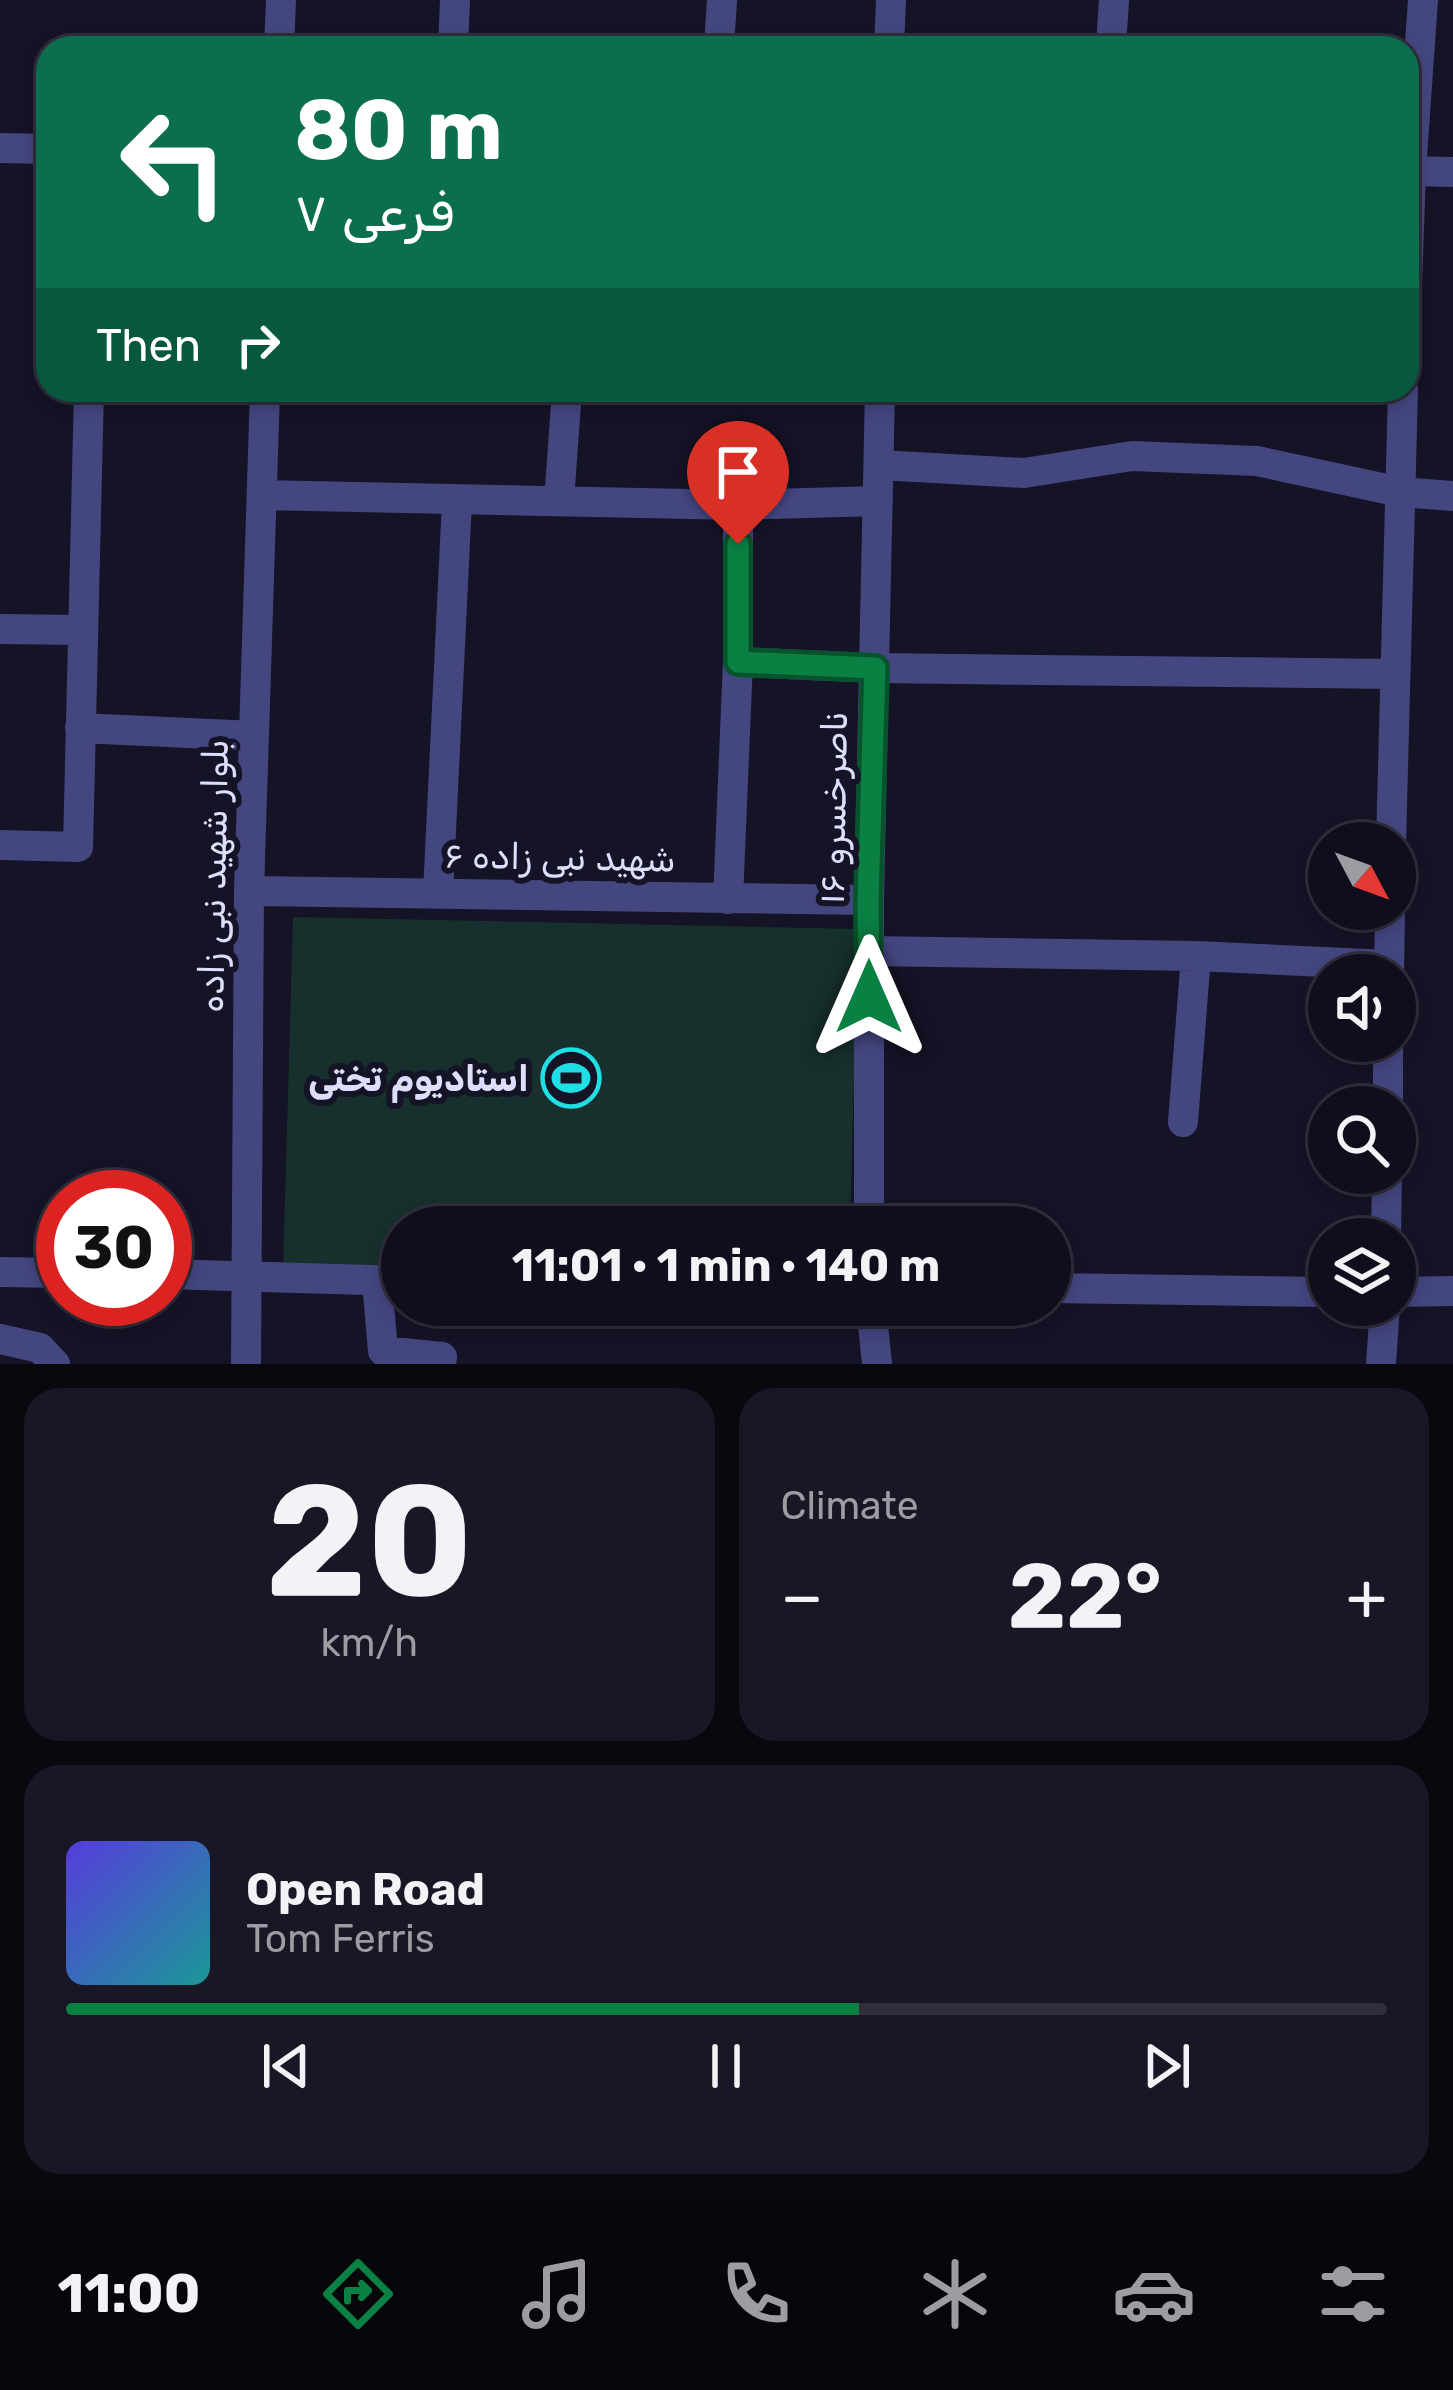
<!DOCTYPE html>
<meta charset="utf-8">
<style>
body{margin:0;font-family:Rubik,"Noto Sans Arabic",sans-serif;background:#191725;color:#f1f3f6;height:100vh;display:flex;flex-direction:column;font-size:45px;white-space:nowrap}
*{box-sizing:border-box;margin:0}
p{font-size:39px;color:#9c9ca3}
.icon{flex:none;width:66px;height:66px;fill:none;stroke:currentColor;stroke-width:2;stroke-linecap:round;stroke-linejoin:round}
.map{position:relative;height:1364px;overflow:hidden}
.sheet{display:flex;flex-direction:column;gap:24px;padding:24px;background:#09080f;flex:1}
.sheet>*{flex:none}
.top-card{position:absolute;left:36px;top:36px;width:1383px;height:366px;border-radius:36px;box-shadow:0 6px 18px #0003,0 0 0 3px #302e3b;background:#0b6e4f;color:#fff;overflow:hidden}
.needle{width:78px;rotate:131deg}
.fabs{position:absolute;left:1308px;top:822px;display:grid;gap:24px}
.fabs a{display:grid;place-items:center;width:108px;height:108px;border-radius:50%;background:#100e1c;box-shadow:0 6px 18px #0003,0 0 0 3px #302e3b;font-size:60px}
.speed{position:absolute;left:36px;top:1170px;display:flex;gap:24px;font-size:60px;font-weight:700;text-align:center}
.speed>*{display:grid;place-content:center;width:156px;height:156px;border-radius:50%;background:#100e1c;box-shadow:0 6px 18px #0003,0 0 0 3px #302e3b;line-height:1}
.speed .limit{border:18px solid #d22;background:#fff;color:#111}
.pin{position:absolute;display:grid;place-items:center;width:102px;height:102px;color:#fff;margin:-123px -51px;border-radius:50% 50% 50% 0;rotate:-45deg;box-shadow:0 0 12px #0007}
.pin .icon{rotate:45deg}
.me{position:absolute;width:132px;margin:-66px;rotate:0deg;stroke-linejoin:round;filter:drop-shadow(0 0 9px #0008)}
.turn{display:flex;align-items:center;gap:42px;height:252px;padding:0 60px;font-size:54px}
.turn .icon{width:156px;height:156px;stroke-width:2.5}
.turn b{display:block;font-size:84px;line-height:102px}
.then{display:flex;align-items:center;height:114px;padding:0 60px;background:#0003;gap:24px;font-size:45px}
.big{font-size:90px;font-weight:700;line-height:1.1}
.sheet .tile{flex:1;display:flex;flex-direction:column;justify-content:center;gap:18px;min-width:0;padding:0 42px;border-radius:36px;background:#191725}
.sheet .dial{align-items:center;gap:0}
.dial b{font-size:156px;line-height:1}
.song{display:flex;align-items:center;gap:36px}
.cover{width:144px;height:144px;border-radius:18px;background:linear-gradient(135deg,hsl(250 70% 55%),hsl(180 70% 35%))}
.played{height:12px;border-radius:6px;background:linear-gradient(90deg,#0b8043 60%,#302e3b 60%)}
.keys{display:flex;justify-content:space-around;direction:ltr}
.heat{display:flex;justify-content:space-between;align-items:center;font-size:66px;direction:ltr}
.sheet .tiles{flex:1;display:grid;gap:24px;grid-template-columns:1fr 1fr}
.tile:last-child{grid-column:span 2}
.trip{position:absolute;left:381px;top:1206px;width:690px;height:120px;border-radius:60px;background:#100e1c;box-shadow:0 6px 18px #0003,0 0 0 3px #302e3b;font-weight:700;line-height:120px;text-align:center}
.menu{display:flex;height:192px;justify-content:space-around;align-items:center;background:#06060b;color:#9c9ca3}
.menu .icon{width:84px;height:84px}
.menu .current{color:#0b8043}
.menu b{font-size:54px;color:#f1f3f6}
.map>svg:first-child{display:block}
.green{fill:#17302d}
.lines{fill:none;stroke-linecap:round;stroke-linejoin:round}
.minor{stroke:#444680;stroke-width:30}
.route-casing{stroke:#07532c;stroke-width:30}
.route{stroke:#0b8043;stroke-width:21}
.labels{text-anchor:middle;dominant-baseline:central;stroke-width:12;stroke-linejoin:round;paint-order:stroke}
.street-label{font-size:36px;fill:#deddfb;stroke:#151326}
.poi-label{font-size:36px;font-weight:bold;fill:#deddfb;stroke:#151326;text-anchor:end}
</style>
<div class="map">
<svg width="1453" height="1364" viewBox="0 0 1453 1364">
<rect width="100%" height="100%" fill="#151326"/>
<!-- green -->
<path class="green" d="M 293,917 L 858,929 L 850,1227 L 402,1227 L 402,1272 L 283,1269 Z"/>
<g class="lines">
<!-- minor -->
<path class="minor" d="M 279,48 L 281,0
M 453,48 L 455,0
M 719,48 L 722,0
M 889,48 L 891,0
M 1111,48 L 1114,0
M 0,148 L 48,149
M 1407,171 L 1453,172
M 1407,286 L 1411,171 L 1423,0
M 879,465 L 1024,473 L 1132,456 L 1257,461 L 1400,492 L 1453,496
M 262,495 L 738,505 L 878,501
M 559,501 L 567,390
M 0,629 L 83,630
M 738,662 L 875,668 L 1394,674
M 80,728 L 254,736
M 1391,843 L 1403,390
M 0,845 L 78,847 L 89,390
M 249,891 L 869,900
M 438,893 L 457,501
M 728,899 L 738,662 L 738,505
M 870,951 L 1196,956 L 1389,965
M 1389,975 L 1390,909
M 1388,1107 L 1388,1041
M 1183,1122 L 1196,956
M 869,1227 L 869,900 L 880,390
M 1386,1239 L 1387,1173
M 0,1272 L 63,1273
M 165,1274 L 402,1281
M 377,1281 L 383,1351 L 442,1357 L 441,1364
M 1050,1288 L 1329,1292
M 1395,1292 L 1453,1291
M 871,1305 L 877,1364
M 0,1339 L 40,1348 L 55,1364
M 246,1364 L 249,891 L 265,390
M 1381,1364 L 1385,1305"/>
</g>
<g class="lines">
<defs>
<path id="route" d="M 738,544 L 738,662 L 875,668 L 868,900 L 869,997"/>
</defs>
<!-- route casing -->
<use href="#route" class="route-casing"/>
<!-- route -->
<use href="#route" class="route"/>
</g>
<!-- icons -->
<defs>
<symbol id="stadium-ring" viewBox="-11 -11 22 22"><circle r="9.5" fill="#151326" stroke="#1fdfe4" stroke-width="1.5"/><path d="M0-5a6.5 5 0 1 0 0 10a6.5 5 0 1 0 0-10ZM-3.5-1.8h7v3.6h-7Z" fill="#1fdfe4"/></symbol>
</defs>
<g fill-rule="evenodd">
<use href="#stadium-ring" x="538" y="1045" width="66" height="66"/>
</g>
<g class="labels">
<!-- street labels -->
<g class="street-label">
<text transform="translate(833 808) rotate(-89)">ناصرخسرو ۱۶</text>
<text transform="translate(560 857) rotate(1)">شهید نبی زاده ۶</text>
<text transform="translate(213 876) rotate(-89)">بلوار شهید نبی زاده</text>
</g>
<!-- poi labels -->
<g class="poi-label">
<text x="529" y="1078">استادیوم تختی</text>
</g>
</g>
</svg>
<div class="fabs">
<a><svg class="needle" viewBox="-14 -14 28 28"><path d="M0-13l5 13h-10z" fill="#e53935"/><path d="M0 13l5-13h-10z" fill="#9c9ca3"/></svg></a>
<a><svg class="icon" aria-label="sound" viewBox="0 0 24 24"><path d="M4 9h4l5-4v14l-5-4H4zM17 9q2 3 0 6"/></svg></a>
<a><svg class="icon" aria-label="search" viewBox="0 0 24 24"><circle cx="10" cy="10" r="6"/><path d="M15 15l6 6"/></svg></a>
<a><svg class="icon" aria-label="layers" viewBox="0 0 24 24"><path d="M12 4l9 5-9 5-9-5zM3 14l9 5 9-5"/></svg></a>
</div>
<div class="speed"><div class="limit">30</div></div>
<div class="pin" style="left:738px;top:544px;background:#d93025"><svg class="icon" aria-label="arrive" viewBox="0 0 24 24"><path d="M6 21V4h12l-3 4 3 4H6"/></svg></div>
<svg class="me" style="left:869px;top:997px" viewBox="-20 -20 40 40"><path d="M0-17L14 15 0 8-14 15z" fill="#0b8043" stroke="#fff" stroke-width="4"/></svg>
<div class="trip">11:01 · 1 min · 140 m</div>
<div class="top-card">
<div class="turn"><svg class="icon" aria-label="left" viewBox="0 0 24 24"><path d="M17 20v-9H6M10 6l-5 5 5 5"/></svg><div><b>80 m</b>فرعی ۷</div></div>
<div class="then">Then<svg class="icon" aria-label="right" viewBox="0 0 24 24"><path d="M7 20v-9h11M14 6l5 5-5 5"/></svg></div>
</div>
</div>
<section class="sheet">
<div class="tiles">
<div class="tile dial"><b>20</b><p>km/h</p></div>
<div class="tile"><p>Climate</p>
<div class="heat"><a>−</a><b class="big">22°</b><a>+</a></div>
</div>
<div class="tile">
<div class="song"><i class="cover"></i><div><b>Open Road</b><p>Tom Ferris</p></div></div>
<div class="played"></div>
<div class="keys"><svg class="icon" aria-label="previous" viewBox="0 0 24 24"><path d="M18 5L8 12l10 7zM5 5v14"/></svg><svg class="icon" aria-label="pause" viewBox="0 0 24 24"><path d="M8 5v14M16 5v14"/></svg><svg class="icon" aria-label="next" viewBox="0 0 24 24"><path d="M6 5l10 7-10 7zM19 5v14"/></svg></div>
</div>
</div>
</section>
<nav class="menu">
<b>11:00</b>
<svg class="icon current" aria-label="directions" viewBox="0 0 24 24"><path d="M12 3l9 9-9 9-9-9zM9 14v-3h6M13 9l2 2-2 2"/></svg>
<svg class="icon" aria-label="music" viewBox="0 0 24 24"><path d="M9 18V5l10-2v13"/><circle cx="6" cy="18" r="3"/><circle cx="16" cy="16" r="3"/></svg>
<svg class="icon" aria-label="phone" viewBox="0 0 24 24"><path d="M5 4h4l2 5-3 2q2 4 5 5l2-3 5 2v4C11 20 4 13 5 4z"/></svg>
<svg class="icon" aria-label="climate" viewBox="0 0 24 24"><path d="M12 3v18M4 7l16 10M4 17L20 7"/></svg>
<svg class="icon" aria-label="car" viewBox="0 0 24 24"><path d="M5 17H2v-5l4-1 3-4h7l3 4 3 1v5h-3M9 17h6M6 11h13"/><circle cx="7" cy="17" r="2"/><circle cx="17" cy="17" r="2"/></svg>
<svg class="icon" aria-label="filters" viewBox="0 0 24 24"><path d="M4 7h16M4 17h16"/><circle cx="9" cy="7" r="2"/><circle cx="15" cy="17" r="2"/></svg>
</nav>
